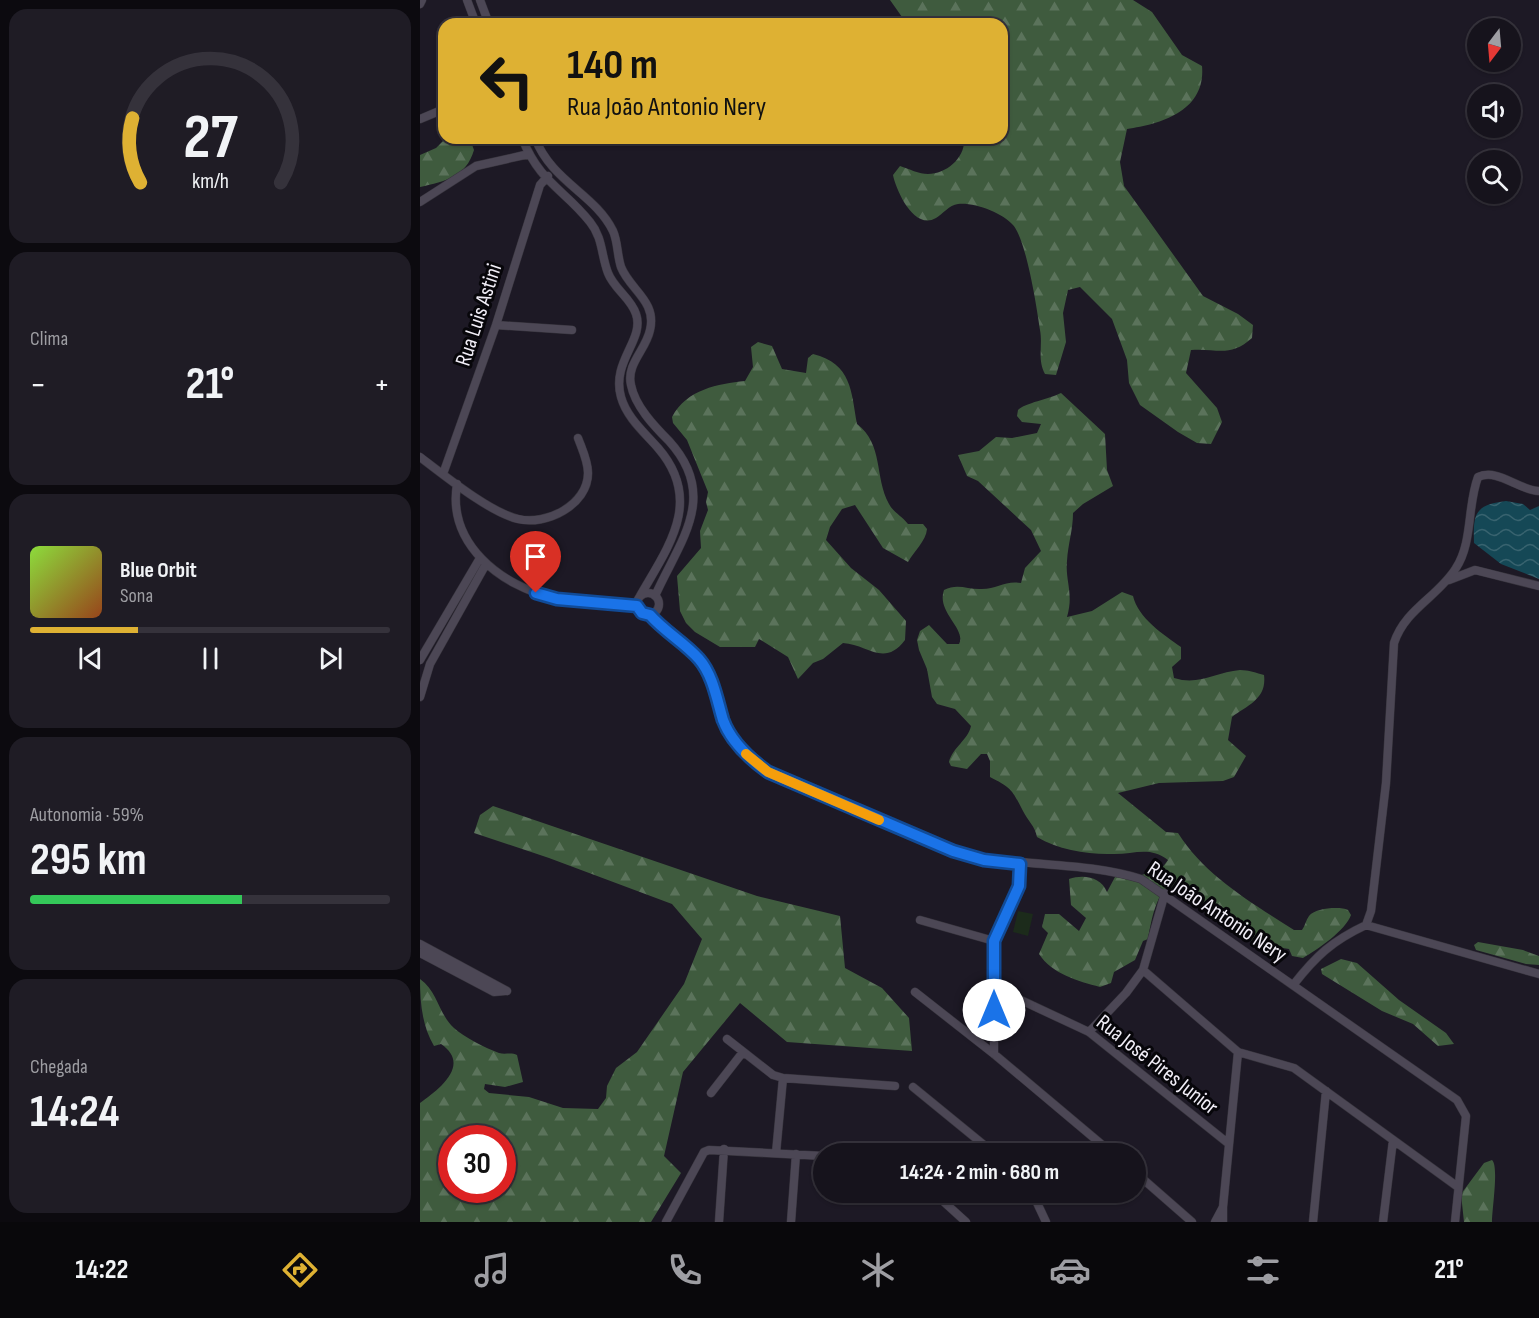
<!DOCTYPE html>
<html lang="pt">
<meta charset="utf-8">
<style>
body{margin:0;font-family:"Sofia Sans Condensed",sans-serif;background:#1f1c25;color:#f1f3f6;height:100vh;display:flex;flex-direction:column;font-size:22px;white-space:nowrap}
*{box-sizing:border-box;margin:0}
p{font-size:20px;color:#9e9ea3}
.icon{flex:none;width:33px;height:33px;fill:none;stroke:currentColor;stroke-width:2;stroke-linecap:round;stroke-linejoin:round}
.map{position:relative;flex:1;overflow:hidden}
.side{display:flex;flex-direction:column;gap:9px;padding:9px;background:#0c0a0f;width:420px}
.side>*{flex:none}
.guide{position:absolute;left:18px;top:18px;width:570px;height:126px;border-radius:18px;box-shadow:0 2px 4px #0004,0 0 0 2px #35323b;background:#deb133;color:#111;overflow:hidden}
.needle{width:39px;rotate:196deg}
.buttons{position:absolute;left:1047px;top:18px;display:grid;gap:12px}
.buttons a{display:grid;place-items:center;width:54px;height:54px;border-radius:50%;background:#16131c;box-shadow:0 2px 4px #0004,0 0 0 2px #35323b;font-size:30px}
.speed{position:absolute;left:18px;top:1125px;display:flex;gap:12px;font-size:30px;font-weight:700;text-align:center}
.speed>*{display:grid;place-content:center;width:78px;height:78px;border-radius:50%;background:#16131c;box-shadow:0 2px 4px #0004,0 0 0 2px #35323b;line-height:1}
.speed .limit{border:9px solid #d22;background:#fff;color:#111}
.pin{position:absolute;display:grid;place-items:center;width:51px;height:51px;color:#fff;margin:-62px -26px;border-radius:50% 50% 50% 0;rotate:-45deg;box-shadow:0 0 6px #0007}
.pin .icon{rotate:45deg}
.me{position:absolute;width:66px;margin:-33px;rotate:0deg;stroke-linejoin:round;filter:drop-shadow(0 0 4px #0008)}
.turn{display:flex;align-items:center;gap:21px;height:126px;padding:0 30px;font-size:27px}
.turn .icon{width:78px;height:78px;stroke-width:2.5}
.turn b{display:block;font-size:42px;line-height:51px}
.big{font-size:45px;font-weight:700;line-height:1.1}
.side .widget{flex:1;display:flex;flex-direction:column;justify-content:center;gap:9px;min-width:0;padding:0 21px;border-radius:18px;background:#1f1c25}
.side .dial{align-items:center;gap:0}
.dial svg{height:156px;overflow:visible;fill:none;stroke:#35323b;stroke-width:7;stroke-linecap:round;text-anchor:middle}
.dial text{fill:#f1f3f6;stroke:none}
.song{display:flex;align-items:center;gap:18px}
.cover{width:72px;height:72px;border-radius:9px;background:linear-gradient(135deg,hsl(90 70% 55%),hsl(20 70% 35%))}
.played{height:6px;border-radius:3px;background:linear-gradient(90deg,#deb133 30%,#35323b 30%)}
.keys{display:flex;justify-content:space-around;direction:ltr}
.heat{display:flex;justify-content:space-between;align-items:center;font-size:33px;direction:ltr}
.charge{height:9px;border-radius:4px;background:linear-gradient(90deg,#34c759 59%,#35323b 0)}
.trip{position:absolute;left:393px;top:1143px;width:333px;height:60px;border-radius:30px;background:#16131c;box-shadow:0 2px 4px #0004,0 0 0 2px #35323b;font-weight:700;line-height:60px;text-align:center}
.tab-bar{display:flex;height:96px;justify-content:space-around;align-items:center;background:#09080b;color:#9e9ea3}
.tab-bar .icon{width:42px;height:42px}
.tab-bar .current{color:#deb133}
.tab-bar b{font-size:27px;color:#f1f3f6}
main{display:flex;flex:1;min-height:0}
.map>svg:first-child{display:block}
.forest{fill:url(#forest-firs);fill-rule:evenodd}
.garden{fill:#1c2b1b}
.water{fill:url(#water-waves)}
.lines{fill:none;stroke-linecap:round;stroke-linejoin:round}
.minor-casing{stroke:#37343d;stroke-width:9}
.minor{stroke:#4c4755;stroke-width:8}
.route-casing{stroke:#114b97;stroke-width:15}
.route{stroke:#1a73e8;stroke-width:10}
.slow{stroke:#f59e0b;stroke-width:10}
.labels{text-anchor:middle;dominant-baseline:central;stroke-width:6;stroke-linejoin:round;paint-order:stroke}
.street-label{font-size:22px;fill:#f1eef7;stroke:#07060a}
</style>
<main>
<section class="side">
<div class="widget dial"><svg viewBox="0 0 100 80">
<path d="M14 69A42 42 0 1 1 86 69"/>
<path d="M14 69A42 42 0 0 1 10 36" stroke="#deb133"/>
<text x="50" y="56" font-size="32" font-weight="700">27</text>
<text x="50" y="72" font-size="11">km/h</text>
</svg></div>
<div class="widget"><p>Clima</p>
<div class="heat"><a>−</a><b class="big">21°</b><a>+</a></div>
</div>
<div class="widget">
<div class="song"><i class="cover"></i><div><b>Blue Orbit</b><p>Sona</p></div></div>
<div class="played"></div>
<div class="keys"><svg class="icon" aria-label="previous" viewBox="0 0 24 24"><path d="M18 5L8 12l10 7zM5 5v14"/></svg><svg class="icon" aria-label="pause" viewBox="0 0 24 24"><path d="M8 5v14M16 5v14"/></svg><svg class="icon" aria-label="next" viewBox="0 0 24 24"><path d="M6 5l10 7-10 7zM19 5v14"/></svg></div>
</div>
<div class="widget"><p>Autonomia · 59%</p><b class="big">295 km</b><div class="charge"></div></div>
<div class="widget"><p>Chegada</p><b class="big">14:24</b></div>
</section>
<div class="map">
<svg width="1119" height="1222" viewBox="0 0 1119 1222">
<defs>
<pattern id="forest-firs" width="22" height="20" patternUnits="userSpaceOnUse" patternTransform="scale(1.5)"><rect width="22" height="20" fill="#3f5b3e"/><path d="M5 1l3.5 6h-7zM16 11l3.5 6h-7z" fill="#5b735b"/></pattern>
<pattern id="water-waves" width="16" height="10" patternUnits="userSpaceOnUse" patternTransform="scale(1.5)"><rect width="16" height="10" fill="#154856"/><path d="M0 5q4-4 8 0t8 0" fill="none" stroke="#38636f"/></pattern>
</defs>
<rect width="100%" height="100%" fill="#1d1925"/>
<!-- forest -->
<path class="forest" d="M 470,0 L 713,0 L 732,12 L 762,55 L 782,66 C 786,110 743,124 707,129 L 700,162 L 704,186 L 783,296 L 818,314 L 833,325 L 832,338 C 810,358 797,348 771,350 L 766,373 L 797,408 L 802,422 L 791,444 L 777,443 L 758,432 L 720,405 L 709,383 L 707,360 L 692,319 L 660,287 L 648,290 L 643,313 L 646,342 L 636,375 L 625,374 C 617,359 623,346 620,330 C 617,308 606,239 593,225 C 583,213 554,202 538,204 C 529,205 523,214 516,218 C 494,231 476,190 473,175 L 480,166 C 489,169 499,174 508,174 C 527,174 546,157 544,138 L 582,138 L 582,24 L 487,24 Z
M 26,138 L 50,139 L 54,150 C 46,177 26,181 0,187 L 0,155 L 16,148 Z
M 338,342 L 352,346 L 362,369 L 386,373 L 388,358 L 393,354 C 432,364 431,391 437,424 C 464,445 454,476 469,504 C 473,512 482,516 488,524 L 503,524 L 507,529 C 506,541 494,551 488,562 L 463,548 L 435,505 L 422,509 L 410,527 L 406,540 L 431,568 L 459,590 L 486,621 L 485,640 C 464,668 447,644 423,643 L 403,659 L 393,663 L 378,679 L 368,657 L 339,639 L 335,647 L 300,647 L 275,632 L 266,623 L 260,611 L 257,576 L 281,548 L 280,531 L 288,510 L 286,502 L 288,492 L 267,440 L 253,423 L 252,417 C 267,389 298,384 325,381 L 333,367 L 331,347 Z
M 641,393 L 685,434 L 687,470 L 693,486 L 663,504 L 653,513 C 653,530 648,544 647,561 C 645,581 654,593 647,617 L 672,611 L 702,592 L 713,596 C 718,618 744,635 761,647 L 761,659 L 752,667 L 754,678 C 779,686 796,672 820,670 C 828,670 837,673 844,675 C 847,699 828,705 812,717 L 808,740 L 826,756 L 814,777 L 803,781 L 739,783 L 698,793 L 746,832 L 758,833 C 785,876 832,903 874,930 L 882,930 C 885,926 886,920 889,916 C 895,908 920,906 928,910 L 931,915 C 926,930 897,950 883,958 L 872,956 L 869,949 L 836,944 L 819,931 L 803,926 L 749,886 C 735,896 731,923 728,939 L 723,941 L 715,960 L 694,972 L 691,983 L 680,987 C 658,981 632,974 619,954 L 628,933 L 622,927 L 625,914 L 639,914 L 659,931 L 666,918 L 651,905 L 649,879 C 664,874 681,877 687,892 L 695,877 L 713,878 L 742,868 L 748,860 C 730,846 715,854 694,854 C 669,855 639,850 617,837 C 615,826 608,821 603,811 C 592,790 592,788 570,777 L 570,761 L 567,754 L 561,754 L 547,769 L 531,766 L 529,762 C 533,747 548,740 551,726 L 535,709 L 517,704 L 512,697 L 507,669 L 499,650 L 497,640 L 500,631 L 509,625 L 527,644 L 539,644 C 547,629 516,612 524,590 C 538,583 548,590 562,589 C 577,589 586,580 601,583 L 605,568 L 621,551 L 611,530 L 558,481 L 547,476 L 538,455 L 559,451 L 576,437 L 592,438 L 617,433 L 621,424 L 602,422 L 597,416 L 598,410 C 605,403 629,399 641,393 Z
M 73,806 L 337,896 L 420,916 L 425,968 L 462,988 L 489,1018 L 492,1051 L 367,1042 L 320,1003 L 263,1072 L 244,1156 L 261,1173 L 231,1222 L 0,1222 L 0,1103 C 18,1090 52,1065 21,1044 L 14,1046 C 2,1026 0,1002 0,979 C 18,992 18,1013 34,1028 C 44,1037 65,1048 79,1053 C 85,1055 91,1052 97,1055 L 103,1082 L 85,1087 L 65,1084 L 64,1089 L 69,1093 L 109,1097 L 143,1108 L 178,1109 L 186,1098 L 187,1086 L 196,1068 L 217,1052 L 264,984 L 282,939 L 252,904 L 129,858 L 54,833 L 60,815 ZM 82,1138 L 82,1190 L 32,1190 L 32,1138 Z
M 1058,942 L 1103,950 L 1119,956 L 1119,965 L 1106,964 L 1056,950 L 1054,945 Z
M 921,959 L 937,963 L 979,1000 L 1026,1033 L 1034,1044 L 1018,1046 L 993,1024 L 962,1011 L 902,974 L 901,969 Z
M 1072,1160 C 1079,1166 1072,1209 1072,1222 L 1044,1222 L 1041,1194 L 1064,1163 Z"/>
<!-- garden -->
<path class="garden" d="M 598,911 L 613,914 L 608,936 L 593,932 Z"/>
<!-- water -->
<path class="water" d="M 1086,501 L 1103,504 L 1110,510 L 1119,506 L 1119,579 L 1081,564 L 1054,543 C 1053,513 1055,505 1086,501 Z"/>
<g class="lines">
<defs>
<path id="minor" d="M 47,0 L 56,24
M 60,0 L 69,24
M 0,4 L 2,0
M 0,119 L 24,109
M 102,138 C 120,183 144,189 170,222 C 183,238 181,255 188,273 C 194,289 211,298 216,314 C 225,340 191,361 201,397 C 207,418 224,432 238,448 C 284,501 248,547 220,596
M 115,138 C 132,182 175,194 193,231 C 198,242 197,255 201,267 C 210,290 237,301 230,330 C 226,350 206,364 211,385 C 215,406 234,426 249,441 C 300,497 259,542 235,596
M 0,202 L 56,166 L 109,154
M 76,325 L 152,330
M 0,457 C 24,475 69,512 98,519 C 126,526 168,505 168,473 C 168,461 162,449 158,438
M 23,474 L 76,325 L 120,185 L 128,176
M 37,484 C 27,544 81,586 134,598 C 161,604 190,604 217,606
M 1029,580 L 1055,570 L 1119,586
M217 604a11 11 0 1 1 22 0a11 11 0 1 1-22 0Z
M 230,615 C 245,632 265,642 279,659 C 293,675 297,700 303,720 C 311,742 330,759 348,772 L 533,851 C 594,868 660,860 721,879 L 1037,1100 L 1046,1116 L 1035,1222
M 0,660 L 60,558
M 0,697 L 10,664 L 66,564
M 500,920 L 574,941
M 946,925 L 1119,974
M 0,944 L 87,991
M 0,953 L 74,992 L 85,991
M 723,970 L 818,1052 L 874,1068 L 1038,1187
M 874,984 C 896,956 912,941 946,925 L 951,911 L 966,783 L 974,643 C 985,609 1018,597 1036,568 C 1053,542 1047,506 1058,477 C 1078,468 1098,490 1119,491
M 575,988 L 669,1032 L 809,1144
M 495,992 L 574,1054 L 693,1154
M 669,1032 L 706,993 L 723,970 L 745,893
M 307,1039 L 353,1075 L 363,1078 L 356,1153
M 574,1054 L 574,941 L 599,886 L 600,864
M 363,1078 L 475,1086
M 493,1087 L 575,1154
M 291,1093 L 323,1052
M 716,1173 L 772,1222
M 513,1192 L 546,1222
M 612,1192 L 626,1222
M 617,1200 L 642,1192
M 803,1207 L 818,1052
M 246,1222 L 284,1152 L 289,1150 L 404,1156
M 299,1222 L 304,1149
M 371,1222 L 376,1154
M 795,1222 L 803,1207 L 803,1222
M 893,1222 L 906,1091
M 963,1222 L 973,1140"/>
</defs>
<!-- minor casing -->
<use href="#minor" class="minor-casing"/>
<!-- minor -->
<use href="#minor" class="minor"/>
</g>
<g class="lines">
<defs>
<path id="route" d="M 116,593 L 137,599 L 217,606 L 222,613 L 230,615 C 245,632 265,643 279,659 C 293,675 297,700 303,720 C 311,742 330,759 348,772 L 533,851 L 564,860 L 600,864 L 599,886 L 574,941 L 574,1010"/>
</defs>
<!-- route casing -->
<use href="#route" class="route-casing"/>
<!-- route -->
<use href="#route" class="route"/>
<!-- slow -->
<path class="slow" d="M 326,754 L 348,772 L 459,820"/>
</g>
<g class="labels">
<!-- street labels -->
<g class="street-label">
<text transform="translate(59 315) rotate(-72)">Rua Luis Astini</text>
<text transform="translate(797 912) rotate(34)">Rua João Antonio Nery</text>
<text transform="translate(737 1065) rotate(38)">Rua José Pires Junior</text>
</g>
</g>
</svg>
<div class="buttons">
<a><svg class="needle" viewBox="-14 -14 28 28"><path d="M0-13l5 13h-10z" fill="#e53935"/><path d="M0 13l5-13h-10z" fill="#9e9ea3"/></svg></a>
<a><svg class="icon" aria-label="sound" viewBox="0 0 24 24"><path d="M4 9h4l5-4v14l-5-4H4zM17 9q2 3 0 6"/></svg></a>
<a><svg class="icon" aria-label="search" viewBox="0 0 24 24"><circle cx="10" cy="10" r="6"/><path d="M15 15l6 6"/></svg></a>
</div>
<div class="speed"><div class="limit">30</div></div>
<div class="pin" style="left:116px;top:593px;background:#d93025"><svg class="icon" aria-label="arrive" viewBox="0 0 24 24"><path d="M6 21V4h12l-3 4 3 4H6"/></svg></div>
<svg class="me" style="left:574px;top:1010px" viewBox="-20 -20 40 40"><circle r="19" fill="#fff"/><path d="M0-13L10 11 0 6-10 11z" fill="#1a73e8"/></svg>
<div class="trip">14:24 · 2 min · 680 m</div>
<div class="guide">
<div class="turn"><svg class="icon" aria-label="left" viewBox="0 0 24 24"><path d="M17 20v-9H6M10 6l-5 5 5 5"/></svg><div><b>140 m</b>Rua João Antonio Nery</div></div>
</div>
</div>
</main>
<nav class="tab-bar">
<b>14:22</b>
<svg class="icon current" aria-label="directions" viewBox="0 0 24 24"><path d="M12 3l9 9-9 9-9-9zM9 14v-3h6M13 9l2 2-2 2"/></svg>
<svg class="icon" aria-label="music" viewBox="0 0 24 24"><path d="M9 18V5l10-2v13"/><circle cx="6" cy="18" r="3"/><circle cx="16" cy="16" r="3"/></svg>
<svg class="icon" aria-label="phone" viewBox="0 0 24 24"><path d="M5 4h4l2 5-3 2q2 4 5 5l2-3 5 2v4C11 20 4 13 5 4z"/></svg>
<svg class="icon" aria-label="climate" viewBox="0 0 24 24"><path d="M12 3v18M4 7l16 10M4 17L20 7"/></svg>
<svg class="icon" aria-label="car" viewBox="0 0 24 24"><path d="M5 17H2v-5l4-1 3-4h7l3 4 3 1v5h-3M9 17h6M6 11h13"/><circle cx="7" cy="17" r="2"/><circle cx="17" cy="17" r="2"/></svg>
<svg class="icon" aria-label="filters" viewBox="0 0 24 24"><path d="M4 7h16M4 17h16"/><circle cx="9" cy="7" r="2"/><circle cx="15" cy="17" r="2"/></svg>
<b>21°</b>
</nav>
